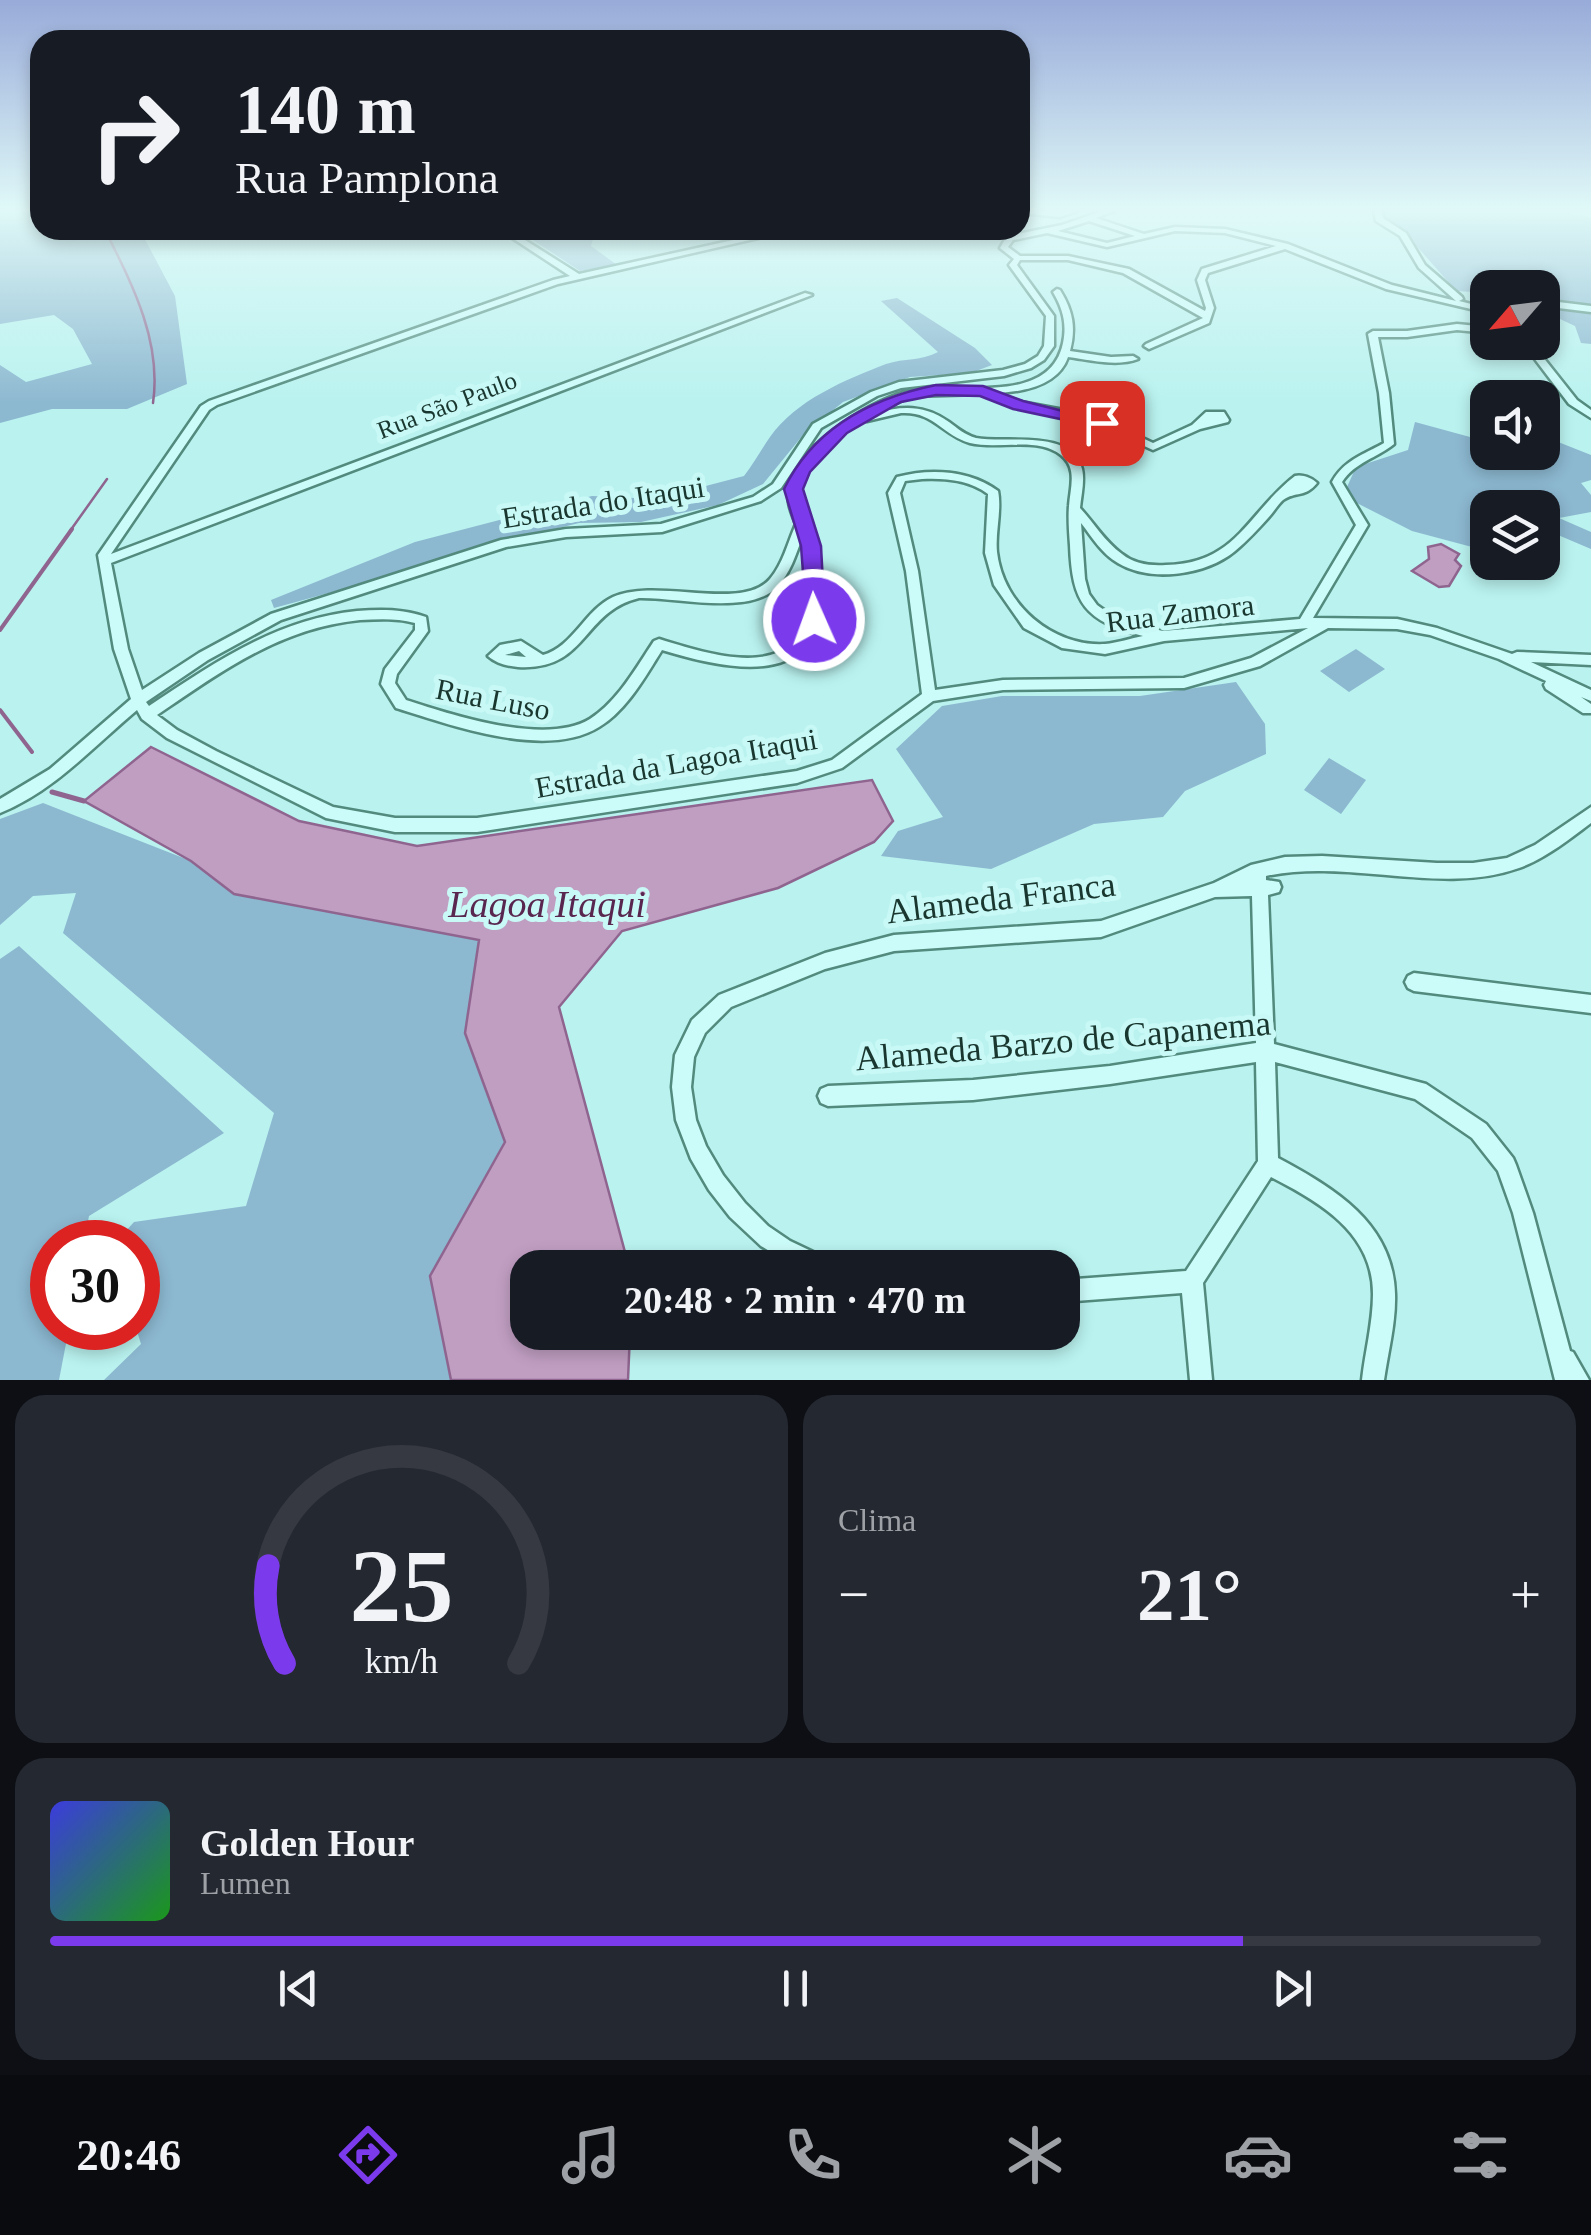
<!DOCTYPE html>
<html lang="pt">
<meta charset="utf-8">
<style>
body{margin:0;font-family:Georgia,serif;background:#242831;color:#f1f3f6;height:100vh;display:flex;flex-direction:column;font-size:38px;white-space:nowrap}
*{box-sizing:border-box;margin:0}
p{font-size:32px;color:#9ea1a6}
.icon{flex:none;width:55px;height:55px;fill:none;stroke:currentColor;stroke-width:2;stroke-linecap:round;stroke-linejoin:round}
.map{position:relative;height:1380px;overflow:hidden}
.drawer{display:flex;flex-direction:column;gap:15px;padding:15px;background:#0d0f14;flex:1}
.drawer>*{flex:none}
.banner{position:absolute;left:30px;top:30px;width:1000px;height:210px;border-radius:30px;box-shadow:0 5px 15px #0003;background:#171b24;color:#f1f3f6;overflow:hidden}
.needle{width:65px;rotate:242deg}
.fabs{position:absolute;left:1470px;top:270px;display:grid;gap:20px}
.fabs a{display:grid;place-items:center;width:90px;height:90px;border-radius:20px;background:#171b24;box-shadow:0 5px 15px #0003;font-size:50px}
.speed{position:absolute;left:30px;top:1220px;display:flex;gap:20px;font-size:50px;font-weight:700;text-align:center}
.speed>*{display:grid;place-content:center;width:130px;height:130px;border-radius:50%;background:#171b24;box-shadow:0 5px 15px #0003;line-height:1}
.speed .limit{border:15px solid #d22;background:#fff;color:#111}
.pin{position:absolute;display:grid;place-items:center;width:85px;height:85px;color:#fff;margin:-42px;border-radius:20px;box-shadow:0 5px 15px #0006}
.me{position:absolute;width:110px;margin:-55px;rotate:358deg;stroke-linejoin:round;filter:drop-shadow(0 0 8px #0008)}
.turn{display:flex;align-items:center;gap:35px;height:210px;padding:0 40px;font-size:45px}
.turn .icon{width:130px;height:130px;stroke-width:2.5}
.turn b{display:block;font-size:70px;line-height:85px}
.big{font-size:75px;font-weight:700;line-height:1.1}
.drawer .card{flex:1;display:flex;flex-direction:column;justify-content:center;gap:15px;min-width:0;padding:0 35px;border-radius:30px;background:#242831}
.drawer .dial{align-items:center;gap:0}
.dial svg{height:260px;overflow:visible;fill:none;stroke:#363941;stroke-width:7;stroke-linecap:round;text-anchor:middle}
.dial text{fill:#f1f3f6;stroke:none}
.song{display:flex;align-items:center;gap:30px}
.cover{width:120px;height:120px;border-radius:15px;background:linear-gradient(135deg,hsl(240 70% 55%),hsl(120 70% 35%))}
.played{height:10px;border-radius:5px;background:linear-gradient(90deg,#7c3aed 80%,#363941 80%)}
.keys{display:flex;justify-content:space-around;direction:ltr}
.heat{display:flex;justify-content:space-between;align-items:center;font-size:55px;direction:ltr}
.drawer .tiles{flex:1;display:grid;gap:15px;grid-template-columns:1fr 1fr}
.card:last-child{grid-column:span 2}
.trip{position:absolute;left:510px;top:1250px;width:570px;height:100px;border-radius:30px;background:#171b24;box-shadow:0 5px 15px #0003;font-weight:700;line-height:100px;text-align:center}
.dock{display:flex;height:160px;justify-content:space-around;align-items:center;background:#090b0e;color:#9ea1a6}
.dock .icon{width:70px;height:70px}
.dock .selected{color:#7c3aed}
.dock b{font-size:45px;color:#f1f3f6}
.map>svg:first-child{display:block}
.green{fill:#8cb8d0}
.water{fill:#c09ec2;stroke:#8f658f;stroke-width:2.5}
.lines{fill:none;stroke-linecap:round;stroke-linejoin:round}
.stream-far2{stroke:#8f658f;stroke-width:2.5}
.stream-far1{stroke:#8f658f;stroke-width:4}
.stream{stroke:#8f658f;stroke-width:5}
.minor-casing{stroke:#528a7d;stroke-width:5}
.minor{fill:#ccfcfa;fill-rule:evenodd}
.route{fill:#7c3aed;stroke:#51269a;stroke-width:2.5}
.labels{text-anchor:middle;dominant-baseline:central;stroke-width:10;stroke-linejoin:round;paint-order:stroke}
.far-street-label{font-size:25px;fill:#19372f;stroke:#c9f9f6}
.street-label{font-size:30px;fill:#19372f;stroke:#c9f9f6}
.near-street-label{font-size:35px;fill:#19372f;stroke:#c9f9f6}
.near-water-label{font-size:38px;font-style:italic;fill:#58264f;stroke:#c9f9f6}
</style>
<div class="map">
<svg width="1591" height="1380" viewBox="0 0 1591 1380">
<rect width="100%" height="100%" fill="#b9f2ef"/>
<!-- green -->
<path class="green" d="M 0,211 L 40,211 L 40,230 L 140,230 L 175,296 L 187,384 L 127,409 L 52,409 L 0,423 L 0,365 L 26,382 L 92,364 L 73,329 L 54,315 L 0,324 Z
M 1384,211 L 1556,211 L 1591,217 L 1591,344 L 1581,343 L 1575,326 L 1543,311 L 1542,288 L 1488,288 L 1487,293 L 1457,291 C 1433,267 1413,237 1385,219 Z
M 555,230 L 583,230 L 593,239 L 591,246 L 617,265 L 580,271 L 530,238 Z
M 897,298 L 975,348 L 992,365 L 971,373 L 910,377 L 843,402 L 803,435 L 763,484 L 718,505 L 641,522 L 579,523 L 497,543 L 409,571 L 274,608 L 271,600 L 415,542 L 592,496 L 656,499 L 744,476 C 754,463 761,450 770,437 C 796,400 845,380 886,364 C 904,358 922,361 938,352 L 881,301 Z
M 1472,408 L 1487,414 L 1488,452 L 1542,452 L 1543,436 L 1591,455 L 1591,480 L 1581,483 L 1591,495 L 1591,512 L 1559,518 L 1591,532 L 1591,549 L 1558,535 L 1543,538 L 1542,508 L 1488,508 L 1487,551 L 1412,531 L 1343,496 L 1356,467 L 1408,450 L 1415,422 L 1481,440 Z
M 1356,649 L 1385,669 L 1349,692 L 1320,671 Z
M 1236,682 L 1265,724 L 1266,754 L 1185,791 L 1163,817 L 1094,824 L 991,869 L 881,856 L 898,831 L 943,817 L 896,749 L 942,706 L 1002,696 L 1140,696 Z
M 1329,758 L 1366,780 L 1341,814 L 1304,790 Z
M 43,803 L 191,861 L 234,894 L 479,940 L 465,1033 L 505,1142 L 430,1276 L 451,1380 L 104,1380 L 141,1344 L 136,1328 L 138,1242 L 116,1242 L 134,1222 L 246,1206 L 274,1113 L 63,933 L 76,893 L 33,896 L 0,925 L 0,819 Z
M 19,946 L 224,1133 L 89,1216 L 84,1242 L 52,1242 L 52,1328 L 69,1328 L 59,1380 L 0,1380 L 0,959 Z"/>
<!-- water -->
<path class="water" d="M 1441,544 L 1459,554 L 1455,560 L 1461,566 L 1449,586 L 1439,587 L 1412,571 L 1429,559 L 1428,547 Z
M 151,747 L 299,821 L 417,846 L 872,780 L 893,821 L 874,842 L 778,888 L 622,931 L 559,1007 L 629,1267 L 528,1268 L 528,1332 L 630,1333 L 628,1380 L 451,1380 L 430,1276 L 505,1142 L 465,1033 L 479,940 L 234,894 L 191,861 L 84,801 Z"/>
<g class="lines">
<!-- stream-far2 -->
<path class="stream-far2" d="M 105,230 C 132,284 162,341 153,403
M 70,531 L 107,479"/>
<!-- stream-far1 -->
<path class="stream-far1" d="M 0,630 L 72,529
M 0,710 L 32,752"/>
<!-- stream -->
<path class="stream" d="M 52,792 L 84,801"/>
<defs>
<path id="minor" d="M 1020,211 L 1077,211 L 1060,217 L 1022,213 Z
M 1102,211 L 1114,211 L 1096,218 L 1144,234 L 1175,227 L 1225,229 L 1288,244 L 1392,285 L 1456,301 L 1419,268 L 1400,236 L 1376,221 L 1374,211 L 1382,211 L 1383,218 L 1406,233 L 1425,265 L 1462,297 L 1463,299 L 1459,301 L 1488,308 L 1488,313 L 1386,289 L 1285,249 L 1208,273 L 1205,280 L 1214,308 L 1209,323 L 1149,349 L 1144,346 L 1146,344 L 1203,318 L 1123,273 L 1068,260 L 1020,260 L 1017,265 L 1054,316 L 1054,346 L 1044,360 L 1031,368 L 1004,376 L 901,388 L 877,396 L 821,428 L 781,488 L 761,501 L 662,532 L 566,537 L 506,547 L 281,620 L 208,660 L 146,702 L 149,706 C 214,663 277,619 357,611 C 381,609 403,609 426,617 L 428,631 L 397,674 L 395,683 L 406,700 C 452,715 546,746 590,719 C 618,701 636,668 654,641 L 659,639 C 709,654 797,685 808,607 C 811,585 809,559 802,538 C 796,554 790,574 777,587 C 749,616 676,597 639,598 C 581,612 588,671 518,667 C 506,666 496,663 488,656 L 500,645 L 521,641 L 543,655 C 573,647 585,610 613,597 C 657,577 741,612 770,579 C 783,564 788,542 796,524 C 791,512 786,499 789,486 C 798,445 874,397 914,390 C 960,382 1050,406 1063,343 C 1067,324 1063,309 1053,292 L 1057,289 L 1060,290 C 1073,311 1076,328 1070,351 L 1111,357 L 1133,356 L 1138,359 C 1117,367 1091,360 1068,357 C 1058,386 1023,392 995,393 L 1021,402 L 1096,416 L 1153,443 L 1192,425 L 1206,412 L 1224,412 L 1229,420 L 1228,422 L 1200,429 L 1153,450 L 1089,421 L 1019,408 L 980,394 L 912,396 L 874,413 C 902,406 924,404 949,422 C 957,428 965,435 976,438 C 1005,444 1072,428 1082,469 C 1085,481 1081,496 1080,508 C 1094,523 1105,542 1122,554 C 1134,564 1150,566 1166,565 C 1237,564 1248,512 1295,476 C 1302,474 1312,478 1317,483 C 1305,498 1296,491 1283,500 C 1278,504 1273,513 1268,518 C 1258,529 1247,541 1235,551 C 1206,575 1151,583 1118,563 C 1102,554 1092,537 1081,523 L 1085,579 L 1089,594 L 1097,605 L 1111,615 L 1132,624 L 1163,631 L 1300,619 L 1356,525 L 1332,482 C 1344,460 1363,455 1384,443 L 1379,393 L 1368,334 L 1373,331 L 1407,331 L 1457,324 L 1488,327 L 1488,333 L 1457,330 L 1407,337 L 1378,337 L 1389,393 L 1394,444 C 1377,458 1355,462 1342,482 L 1368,525 L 1313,618 L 1397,619 L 1437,628 L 1512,654 L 1517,652 L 1591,655 L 1591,665 L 1531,662 L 1591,690 L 1591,701 L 1581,697 L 1591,704 L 1591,713 L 1583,713 L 1546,689 L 1544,685 L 1546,681 L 1499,659 L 1430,635 L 1397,629 L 1328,628 L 1260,666 L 1184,688 L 1003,690 L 933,701 L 842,768 L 797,783 L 477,832 L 395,832 L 326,818 L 167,738 L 142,719 L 137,710 C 93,747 54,791 0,813 L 0,799 L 50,769 L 131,699 L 114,649 L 98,555 L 201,406 L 209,401 L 553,280 L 570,276 L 500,230 L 509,230 L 579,274 L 779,230 L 793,230 L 558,284 L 217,405 L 209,410 L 111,554 L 805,293 L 812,295 L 111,563 L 128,649 L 142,690 L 199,653 L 271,614 L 501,540 L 566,529 L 661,524 L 753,497 L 773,484 L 813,424 L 871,392 L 899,382 L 1003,370 L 1025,364 L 1038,356 L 1044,346 L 1046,316 L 1009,265 L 1014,259 L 1000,248 L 1007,236 L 1062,225 ZM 1089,221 L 1135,236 L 1107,243 L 1058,231 ZM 1175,231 L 1225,233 L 1276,246 L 1202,269 L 1197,280 L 1206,308 L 1205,311 L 1129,269 L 1068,256 L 1020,256 L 1008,247 L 1013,240 L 1047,233 L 1107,247 ZM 901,413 C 934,411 942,435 970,443 C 999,450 1037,436 1061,455 C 1078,468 1070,488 1069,506 C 1068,518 1069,532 1070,545 C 1072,604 1085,621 1143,636 C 1131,638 1118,643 1105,644 C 1053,647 1003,605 997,552 C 995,532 1002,510 998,491 C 970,470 930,468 897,477 L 888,493 L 906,571 L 922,694 L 832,760 L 797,771 L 477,818 L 395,818 L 333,807 L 216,751 L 177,730 L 157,715 C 222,671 280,628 360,620 C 379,619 397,618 415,623 L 415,630 L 385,669 L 381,684 L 396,708 C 451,725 546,760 599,727 C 627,710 645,677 662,650 C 760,680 840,682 817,551 C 814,533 803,517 799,499 C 797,463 836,437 863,420 L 867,421 ZM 922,479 C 946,478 969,480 988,494 L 985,553 L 994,585 L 1024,628 L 1062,648 L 1105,654 L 1164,641 L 1308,628 L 1251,658 L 1184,678 L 1003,680 L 935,690 L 918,571 L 900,493 L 905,481 ZM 519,651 L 526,657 L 505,655 Z
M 1542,300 L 1591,306 L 1591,312 L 1542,306 Z
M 1522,342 L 1531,342 L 1577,400 L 1591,410 L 1591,418 L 1569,404 Z
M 1591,807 L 1591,823 C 1568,840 1546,858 1519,868 C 1442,896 1348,858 1266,876 L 1266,880 L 1279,882 L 1281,887 L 1279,892 L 1268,895 L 1274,1044 L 1426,1084 L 1486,1124 L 1513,1158 L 1516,1165 L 1533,1213 L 1570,1351 L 1573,1352 L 1589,1380 L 1555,1380 L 1513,1213 L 1498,1171 L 1472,1138 L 1415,1099 L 1275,1062 L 1278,1158 C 1334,1188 1393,1223 1395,1294 C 1396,1322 1388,1352 1384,1380 L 1362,1380 C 1365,1352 1373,1323 1373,1294 C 1373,1233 1320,1202 1271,1177 L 1203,1283 L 1212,1380 L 1190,1380 L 1182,1293 L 1062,1302 L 1062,1280 L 1186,1271 L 1258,1161 L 1256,1062 L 1110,1084 L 973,1100 L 828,1106 L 821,1103 L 818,1096 L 821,1089 L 828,1086 L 973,1080 L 1110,1066 L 1256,1043 L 1252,896 L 1215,897 L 1101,937 L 894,951 L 825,969 L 731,1007 L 705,1033 L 694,1057 L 691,1087 L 696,1120 L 706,1146 L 723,1175 L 745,1203 L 768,1226 L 790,1241 L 830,1260 L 833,1268 L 797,1268 L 761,1246 L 730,1217 L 709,1190 L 691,1159 L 676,1120 L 672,1087 L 675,1055 L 692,1020 L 719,995 L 825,953 L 894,935 L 1101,921 L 1214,883 L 1251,865 L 1285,857 L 1322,856 L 1437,863 L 1473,863 L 1507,858 L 1535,845 Z
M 1414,973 L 1591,995 L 1591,1013 L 1414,991 L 1408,988 L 1405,982 L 1408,976 Z"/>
</defs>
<!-- minor casing -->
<use href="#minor" class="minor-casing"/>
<!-- minor -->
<use href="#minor" class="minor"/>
</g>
<!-- sky -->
<linearGradient id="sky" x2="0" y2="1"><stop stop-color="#98abd9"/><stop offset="0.52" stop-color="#e0f9f8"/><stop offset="1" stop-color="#e0f9f8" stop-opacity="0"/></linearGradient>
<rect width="1591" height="404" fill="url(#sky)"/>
<!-- route -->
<path class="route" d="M 936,385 L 983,386 L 1023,401 L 1111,423 L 1102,428 L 1013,409 L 980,396 L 936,395 L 901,402 L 847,433 L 810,472 L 803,489 L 821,546 L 825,620 L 822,626 L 807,626 L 801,546 L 784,489 C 814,427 872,398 936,385 Z"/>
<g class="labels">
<!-- far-street labels -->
<g class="far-street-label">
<text transform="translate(447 405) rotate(-21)">Rua São Paulo</text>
</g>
<!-- street labels -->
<g class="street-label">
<text transform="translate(603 502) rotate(-9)">Estrada do Itaqui</text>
<text transform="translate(1180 613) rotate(-7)">Rua Zamora</text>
<text transform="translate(493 699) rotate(11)">Rua Luso</text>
<text transform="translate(676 763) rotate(-10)">Estrada da Lagoa Itaqui</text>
</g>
<!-- near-street labels -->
<g class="near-street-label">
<text transform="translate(1001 898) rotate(-7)">Alameda Franca</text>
<text transform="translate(1063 1041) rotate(-5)">Alameda Barzo de Capanema</text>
</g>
<!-- near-water labels -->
<g class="near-water-label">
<text x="547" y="904">Lagoa Itaqui</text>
</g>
</g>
</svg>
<div class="fabs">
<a><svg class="needle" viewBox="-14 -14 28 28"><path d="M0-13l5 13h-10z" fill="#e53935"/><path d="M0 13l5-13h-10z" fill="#9ea1a6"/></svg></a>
<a><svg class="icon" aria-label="sound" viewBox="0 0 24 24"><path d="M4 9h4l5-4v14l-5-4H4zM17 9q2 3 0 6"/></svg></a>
<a><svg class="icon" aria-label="layers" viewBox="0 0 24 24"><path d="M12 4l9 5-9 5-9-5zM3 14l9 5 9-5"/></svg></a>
</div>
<div class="speed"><div class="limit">30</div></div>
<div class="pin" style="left:1102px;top:423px;background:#d93025"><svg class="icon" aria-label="arrive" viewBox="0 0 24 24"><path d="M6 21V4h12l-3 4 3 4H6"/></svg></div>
<svg class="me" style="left:814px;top:620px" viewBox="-20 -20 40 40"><circle r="17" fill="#7c3aed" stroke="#fff" stroke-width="3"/><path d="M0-11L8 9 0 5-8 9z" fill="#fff"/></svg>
<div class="trip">20:48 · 2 min · 470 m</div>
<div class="banner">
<div class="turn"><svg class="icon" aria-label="right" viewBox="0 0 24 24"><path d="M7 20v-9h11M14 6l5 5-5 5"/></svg><div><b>140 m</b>Rua Pamplona</div></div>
</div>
</div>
<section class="drawer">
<div class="tiles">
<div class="card dial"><svg viewBox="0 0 100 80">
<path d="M14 69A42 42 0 1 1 86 69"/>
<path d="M14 69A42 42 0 0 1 9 39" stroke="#7c3aed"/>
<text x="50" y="56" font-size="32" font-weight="700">25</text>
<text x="50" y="72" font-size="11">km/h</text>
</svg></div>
<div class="card"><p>Clima</p>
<div class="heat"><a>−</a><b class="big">21°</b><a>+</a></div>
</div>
<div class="card">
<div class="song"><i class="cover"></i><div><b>Golden Hour</b><p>Lumen</p></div></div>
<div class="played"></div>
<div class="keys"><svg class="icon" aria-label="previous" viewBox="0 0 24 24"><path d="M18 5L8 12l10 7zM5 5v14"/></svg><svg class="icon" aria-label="pause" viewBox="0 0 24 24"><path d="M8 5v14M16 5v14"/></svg><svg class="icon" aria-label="next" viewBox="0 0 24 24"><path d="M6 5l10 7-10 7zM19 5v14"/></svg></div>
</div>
</div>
</section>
<nav class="dock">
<b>20:46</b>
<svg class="icon selected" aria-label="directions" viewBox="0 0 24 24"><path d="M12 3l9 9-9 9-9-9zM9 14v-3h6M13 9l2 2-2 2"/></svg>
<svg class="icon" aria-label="music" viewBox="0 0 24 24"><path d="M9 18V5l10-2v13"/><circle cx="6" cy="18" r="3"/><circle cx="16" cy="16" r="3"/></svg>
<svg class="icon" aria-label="phone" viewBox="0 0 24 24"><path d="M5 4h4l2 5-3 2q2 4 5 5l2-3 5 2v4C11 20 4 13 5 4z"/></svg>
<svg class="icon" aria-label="climate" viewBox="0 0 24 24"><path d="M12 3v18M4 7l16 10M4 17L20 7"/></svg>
<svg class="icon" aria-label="car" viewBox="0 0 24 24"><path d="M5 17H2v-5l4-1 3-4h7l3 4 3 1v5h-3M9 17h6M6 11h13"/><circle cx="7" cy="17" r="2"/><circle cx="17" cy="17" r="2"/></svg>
<svg class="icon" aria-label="filters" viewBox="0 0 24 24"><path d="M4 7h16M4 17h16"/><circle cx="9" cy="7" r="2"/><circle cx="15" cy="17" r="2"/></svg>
</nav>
